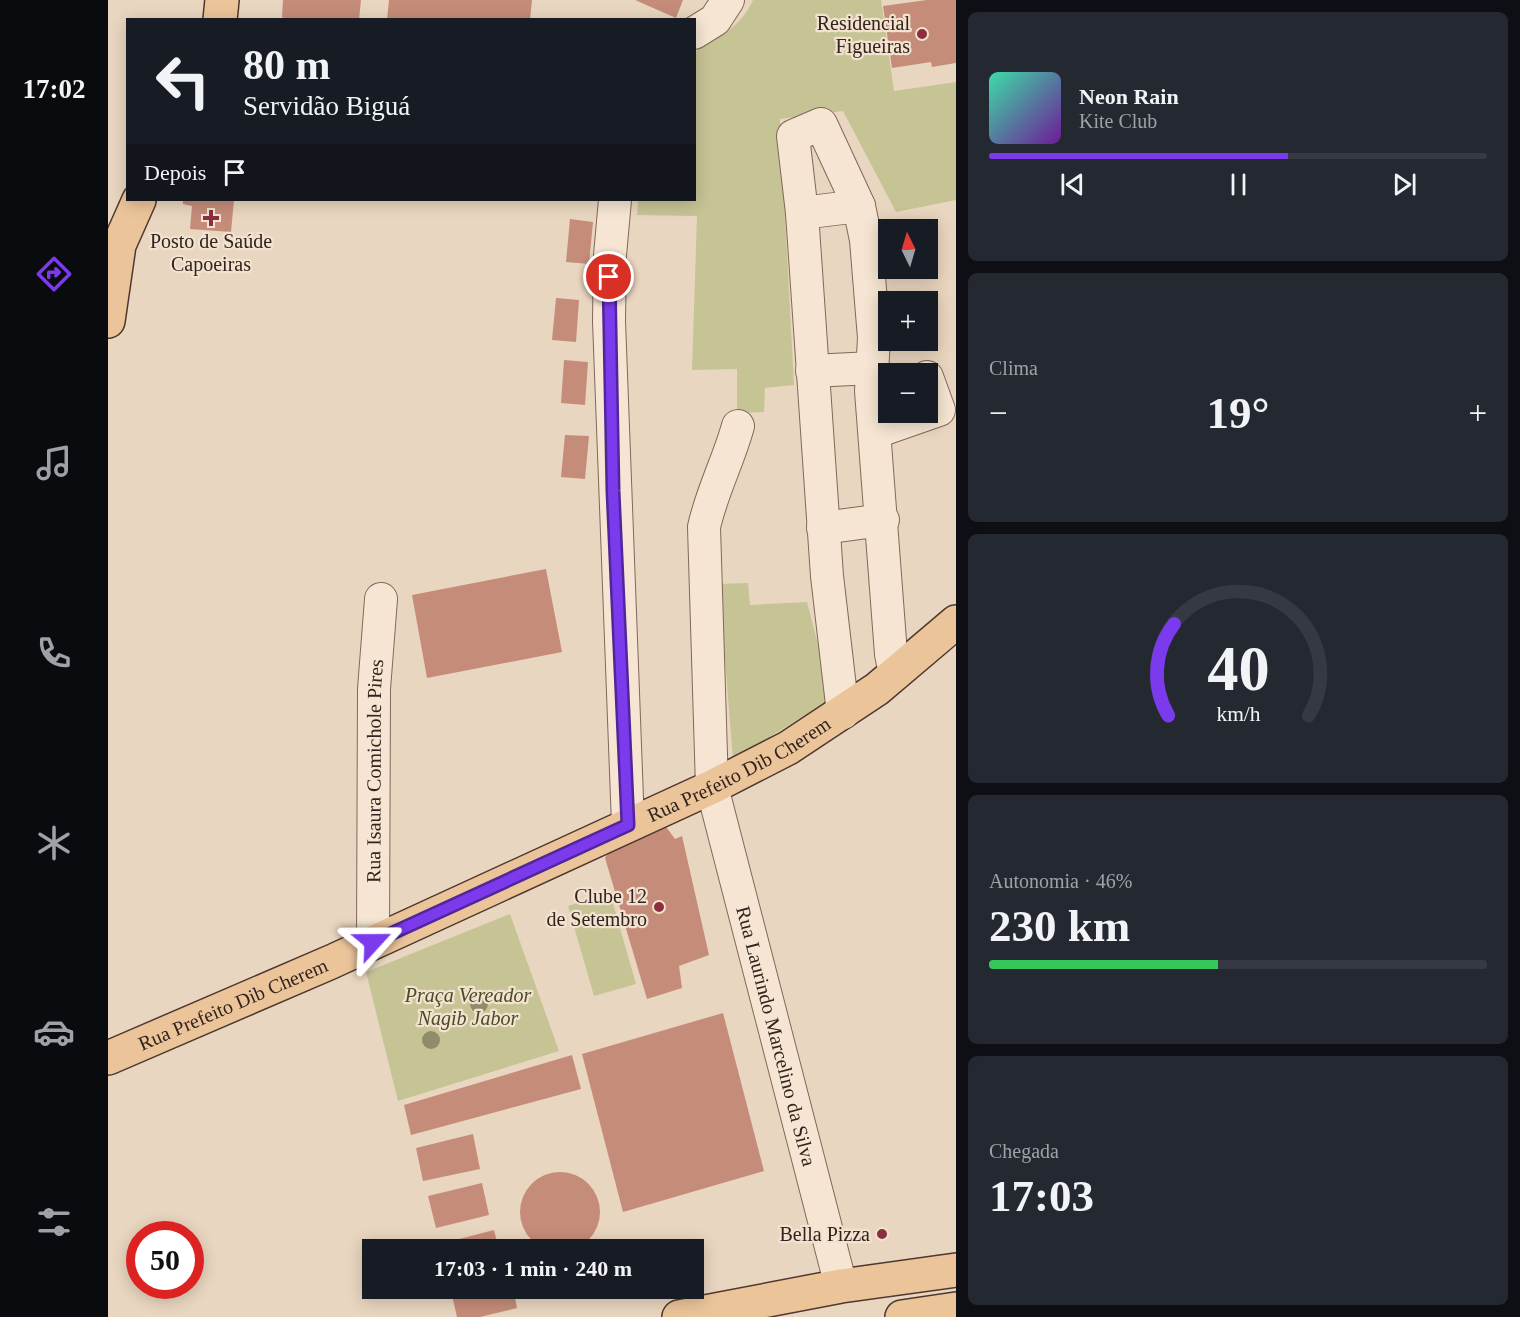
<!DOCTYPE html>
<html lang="pt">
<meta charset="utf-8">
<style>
body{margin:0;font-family:Georgia,serif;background:#242831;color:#f1f3f6;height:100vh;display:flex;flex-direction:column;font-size:22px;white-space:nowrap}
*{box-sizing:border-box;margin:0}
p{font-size:20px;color:#9ea1a6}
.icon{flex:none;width:33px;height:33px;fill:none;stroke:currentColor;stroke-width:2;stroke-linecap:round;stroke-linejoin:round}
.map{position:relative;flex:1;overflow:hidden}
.drawer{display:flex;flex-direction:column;gap:12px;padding:12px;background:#0d0f14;width:564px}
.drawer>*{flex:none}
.top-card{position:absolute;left:18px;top:18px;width:570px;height:183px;border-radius:0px;box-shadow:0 3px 15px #0003;background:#171b24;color:#f1f3f6;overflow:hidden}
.needle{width:39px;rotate:355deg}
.buttons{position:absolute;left:770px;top:219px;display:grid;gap:12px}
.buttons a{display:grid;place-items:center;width:60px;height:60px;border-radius:0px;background:#171b24;box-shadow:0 3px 15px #0003;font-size:30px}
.speed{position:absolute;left:18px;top:1221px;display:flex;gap:12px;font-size:30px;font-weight:700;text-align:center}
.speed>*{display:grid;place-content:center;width:78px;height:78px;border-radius:50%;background:#171b24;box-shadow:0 3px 15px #0003;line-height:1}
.speed .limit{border:9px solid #d22;background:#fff;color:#111}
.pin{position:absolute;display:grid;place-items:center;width:51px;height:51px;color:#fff;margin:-26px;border:3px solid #fff;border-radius:50%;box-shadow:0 2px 6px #0007}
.me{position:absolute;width:66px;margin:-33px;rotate:66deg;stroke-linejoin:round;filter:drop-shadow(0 0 4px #0008)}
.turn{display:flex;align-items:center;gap:21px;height:126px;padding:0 18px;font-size:27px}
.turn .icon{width:78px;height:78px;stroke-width:2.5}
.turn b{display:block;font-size:42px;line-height:51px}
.then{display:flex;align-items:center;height:57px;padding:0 18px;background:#0003;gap:12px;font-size:22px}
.big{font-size:45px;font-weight:700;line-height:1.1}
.drawer .tile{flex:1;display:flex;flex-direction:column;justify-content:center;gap:9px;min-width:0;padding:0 21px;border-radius:9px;background:#242831}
.drawer .dial{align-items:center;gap:0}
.dial svg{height:156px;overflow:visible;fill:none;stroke:#363941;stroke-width:7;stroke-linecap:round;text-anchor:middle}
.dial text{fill:#f1f3f6;stroke:none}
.song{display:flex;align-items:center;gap:18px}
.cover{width:72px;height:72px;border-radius:9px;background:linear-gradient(135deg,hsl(160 70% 55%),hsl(280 70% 35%))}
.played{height:6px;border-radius:3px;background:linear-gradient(90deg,#7c3aed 60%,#363941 60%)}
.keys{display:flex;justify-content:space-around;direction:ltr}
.heat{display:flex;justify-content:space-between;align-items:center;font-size:33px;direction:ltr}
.charge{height:9px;border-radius:4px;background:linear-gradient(90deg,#34c759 46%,#363941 0)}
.trip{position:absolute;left:254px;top:1239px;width:342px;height:60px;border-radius:0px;background:#171b24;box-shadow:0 3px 15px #0003;font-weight:700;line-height:60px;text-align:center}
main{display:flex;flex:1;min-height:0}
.tabs{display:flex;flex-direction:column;width:108px;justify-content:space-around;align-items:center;background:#090b0e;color:#9ea1a6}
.tabs .icon{width:42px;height:42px}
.tabs .on{color:#7c3aed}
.tabs b{font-size:27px;color:#f1f3f6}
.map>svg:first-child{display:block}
.green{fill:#c6c495}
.building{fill:#c58c79}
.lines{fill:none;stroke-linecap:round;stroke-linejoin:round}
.minor-casing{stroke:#816859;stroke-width:34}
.major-casing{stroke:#4e382e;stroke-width:36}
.minor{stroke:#f5e5d2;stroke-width:32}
.major{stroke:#ebc49a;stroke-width:33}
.tree{fill:#918a6b}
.route-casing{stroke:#51269a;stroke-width:15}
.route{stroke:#7c3aed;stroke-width:10}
.poi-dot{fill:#8b2f3e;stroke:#f2e2cf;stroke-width:2}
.labels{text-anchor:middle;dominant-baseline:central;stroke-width:4.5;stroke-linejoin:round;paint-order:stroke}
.poi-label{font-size:20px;fill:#31231d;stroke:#f2e2cf;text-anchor:end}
.street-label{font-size:20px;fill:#31231d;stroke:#f2e2cf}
.park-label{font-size:20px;font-style:italic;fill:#494c25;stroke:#f2e2cf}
</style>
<main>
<nav class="tabs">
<b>17:02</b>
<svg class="icon on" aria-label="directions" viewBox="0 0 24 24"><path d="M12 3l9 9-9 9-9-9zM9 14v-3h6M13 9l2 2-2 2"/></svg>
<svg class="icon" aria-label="music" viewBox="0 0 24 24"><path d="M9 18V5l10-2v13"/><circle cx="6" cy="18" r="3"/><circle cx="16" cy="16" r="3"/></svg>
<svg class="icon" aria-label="phone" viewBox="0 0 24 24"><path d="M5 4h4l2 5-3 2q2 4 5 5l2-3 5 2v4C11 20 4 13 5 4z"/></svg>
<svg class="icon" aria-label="climate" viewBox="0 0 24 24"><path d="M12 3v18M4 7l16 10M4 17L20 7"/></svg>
<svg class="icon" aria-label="car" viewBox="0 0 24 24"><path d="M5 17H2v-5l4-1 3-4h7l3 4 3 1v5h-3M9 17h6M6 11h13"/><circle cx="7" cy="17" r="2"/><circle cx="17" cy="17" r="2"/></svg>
<svg class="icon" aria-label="filters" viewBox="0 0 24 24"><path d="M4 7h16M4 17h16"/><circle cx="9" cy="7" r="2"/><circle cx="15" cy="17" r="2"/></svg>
</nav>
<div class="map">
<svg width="848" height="1317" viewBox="0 0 848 1317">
<rect width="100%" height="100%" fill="#e9d6c0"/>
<!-- green -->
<path class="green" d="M 645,0 L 773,0 L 786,91 L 848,82 L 848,200 L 788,212 L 735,111 L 672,119 L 686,385 L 657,388 L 656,412 L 629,413 L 629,369 L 584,370 L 589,216 L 529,215 L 530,200 L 586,200 L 587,52 C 612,34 631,30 645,0 Z
M 640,583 L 642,605 L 699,602 L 724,698 L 625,760 L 611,584 Z
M 502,893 L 528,984 L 486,996 L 460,906 Z
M 402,914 L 451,1051 L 290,1101 L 258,972 Z"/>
<!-- building -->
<path class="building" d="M 175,0 L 253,0 L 251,20 L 179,20 L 174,17 Z
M 281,0 L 424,0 L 422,20 L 279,20 Z
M 527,0 L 575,0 L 568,18 Z
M 819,0 L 848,0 L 848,63 L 824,67 L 823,62 L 784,68 L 775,6 Z
M 75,200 L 126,200 L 123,232 L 82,229 L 84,206 L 75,204 Z
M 462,219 L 485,222 L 481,264 L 458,262 Z
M 448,298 L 471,300 L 468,342 L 444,340 Z
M 456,360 L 480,362 L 477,405 L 453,403 Z
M 457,435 L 481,436 L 477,479 L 453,477 Z
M 438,569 L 454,652 L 319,678 L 304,595 Z
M 556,824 L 567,839 L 574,836 L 601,955 L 571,966 L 574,988 L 539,999 L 497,858 L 502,850 Z
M 615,1013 L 656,1171 L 515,1212 L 474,1054 Z
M 464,1055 L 473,1089 L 303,1135 L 296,1105 Z
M 365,1134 L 372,1169 L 315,1181 L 308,1148 Z
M412 1212a40 40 0 1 1 80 0a40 40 0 1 1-80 0Z
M 374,1183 L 381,1215 L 328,1228 L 320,1196 Z
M 386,1230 L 391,1250 L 333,1250 L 332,1244 Z
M 352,1288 L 405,1288 L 409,1308 L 372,1317 L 349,1317 L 343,1291 Z"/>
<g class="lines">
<defs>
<g id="minor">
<path d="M 586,33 L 607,20 L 620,0"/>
<path d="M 507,200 L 502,255 L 501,321 L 520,825"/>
<path d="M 694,213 L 751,206"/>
<path d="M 704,371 L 764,368"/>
<path id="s1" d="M 630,426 C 620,462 604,491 596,527 L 604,787 L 733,1286"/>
<path d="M 768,432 L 831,410 L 819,377"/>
<path d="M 715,528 L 775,520"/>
<path d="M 735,713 L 719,576 L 694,213 L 685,136 L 713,124 L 751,206 L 758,240 L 766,338 L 763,391 L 783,654 L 787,674"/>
<path id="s2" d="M 265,942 L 266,689 L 273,599"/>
</g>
<g id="major">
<path d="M 112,20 L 114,0"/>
<path d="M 0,321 L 11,245 L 31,200"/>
<path id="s3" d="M 0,1058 L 223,962 L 604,787 L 680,748 L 769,689 L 848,622"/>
<path d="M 571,1317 L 733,1286 L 848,1270"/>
<path d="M 794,1317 L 848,1309"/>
</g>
</defs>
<!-- minor casing -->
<use href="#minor" class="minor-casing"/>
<!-- major casing -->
<use href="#major" class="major-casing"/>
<!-- minor -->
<use href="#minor" class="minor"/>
<!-- major -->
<use href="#major" class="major"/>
</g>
<!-- trees -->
<g class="tree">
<circle cx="371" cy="1004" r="9"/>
<circle cx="323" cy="1040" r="9"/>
</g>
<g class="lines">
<defs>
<path id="route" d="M 265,942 L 520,825 L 505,491 L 501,277"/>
</defs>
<!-- route casing -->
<use href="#route" class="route-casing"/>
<!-- route -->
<use href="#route" class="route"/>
</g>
<!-- markers -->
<g class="poi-dot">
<circle cx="814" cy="34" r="6"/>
<path d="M100 209h6v6h6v6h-6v6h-6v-6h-6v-6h6z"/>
<circle cx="551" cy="907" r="6"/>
<circle cx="774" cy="1234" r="6"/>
</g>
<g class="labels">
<!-- poi labels -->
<g class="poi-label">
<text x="802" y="23">Residencial<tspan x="802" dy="23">Figueiras</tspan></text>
<text x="103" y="241" text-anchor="middle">Posto de Saúde<tspan x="103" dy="23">Capoeiras</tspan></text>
<text x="539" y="896">Clube 12<tspan x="539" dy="23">de Setembro</tspan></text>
<text x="762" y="1234">Bella Pizza</text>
</g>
<!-- street labels -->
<g class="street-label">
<text stroke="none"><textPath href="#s3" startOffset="694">Rua Prefeito Dib Cherem</textPath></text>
<text stroke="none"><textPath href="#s2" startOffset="171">Rua Isaura Comichole Pires</textPath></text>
<text stroke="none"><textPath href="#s3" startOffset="136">Rua Prefeito Dib Cherem</textPath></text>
<text stroke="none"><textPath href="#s1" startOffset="624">Rua Laurindo Marcelino da Silva</textPath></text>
</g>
<!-- park labels -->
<g class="park-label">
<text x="360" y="995">Praça Vereador<tspan x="360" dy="23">Nagib Jabor</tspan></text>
</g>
</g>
</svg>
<div class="buttons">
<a><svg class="needle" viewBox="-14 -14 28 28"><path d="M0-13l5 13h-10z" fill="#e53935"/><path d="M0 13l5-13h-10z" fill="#9ea1a6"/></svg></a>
<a>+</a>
<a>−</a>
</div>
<div class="speed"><div class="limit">50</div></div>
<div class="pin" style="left:501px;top:277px;background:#d93025"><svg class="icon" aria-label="arrive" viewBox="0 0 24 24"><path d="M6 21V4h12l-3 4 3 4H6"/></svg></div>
<svg class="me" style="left:265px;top:942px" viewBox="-20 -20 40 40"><path d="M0-17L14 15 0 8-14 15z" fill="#7c3aed" stroke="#fff" stroke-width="4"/></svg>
<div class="trip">17:03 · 1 min · 240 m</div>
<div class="top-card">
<div class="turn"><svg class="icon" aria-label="left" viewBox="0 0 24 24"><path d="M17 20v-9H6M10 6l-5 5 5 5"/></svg><div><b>80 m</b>Servidão Biguá</div></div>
<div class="then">Depois<svg class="icon" aria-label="arrive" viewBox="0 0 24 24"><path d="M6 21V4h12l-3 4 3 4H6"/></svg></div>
</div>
</div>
<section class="drawer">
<div class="tile">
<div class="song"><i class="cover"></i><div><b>Neon Rain</b><p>Kite Club</p></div></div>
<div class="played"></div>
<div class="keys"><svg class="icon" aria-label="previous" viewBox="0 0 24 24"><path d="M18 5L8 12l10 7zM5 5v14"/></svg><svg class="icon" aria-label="pause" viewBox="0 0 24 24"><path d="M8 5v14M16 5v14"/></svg><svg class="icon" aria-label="next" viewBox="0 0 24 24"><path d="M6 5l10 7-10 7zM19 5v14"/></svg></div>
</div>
<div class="tile"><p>Clima</p>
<div class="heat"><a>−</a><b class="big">19°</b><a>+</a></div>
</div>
<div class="tile dial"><svg viewBox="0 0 100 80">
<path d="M14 69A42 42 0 1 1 86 69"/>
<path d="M14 69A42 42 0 0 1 17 22" stroke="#7c3aed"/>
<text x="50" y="56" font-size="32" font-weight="700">40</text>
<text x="50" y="72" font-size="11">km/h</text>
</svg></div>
<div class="tile"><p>Autonomia · 46%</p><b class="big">230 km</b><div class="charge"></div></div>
<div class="tile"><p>Chegada</p><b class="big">17:03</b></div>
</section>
</main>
